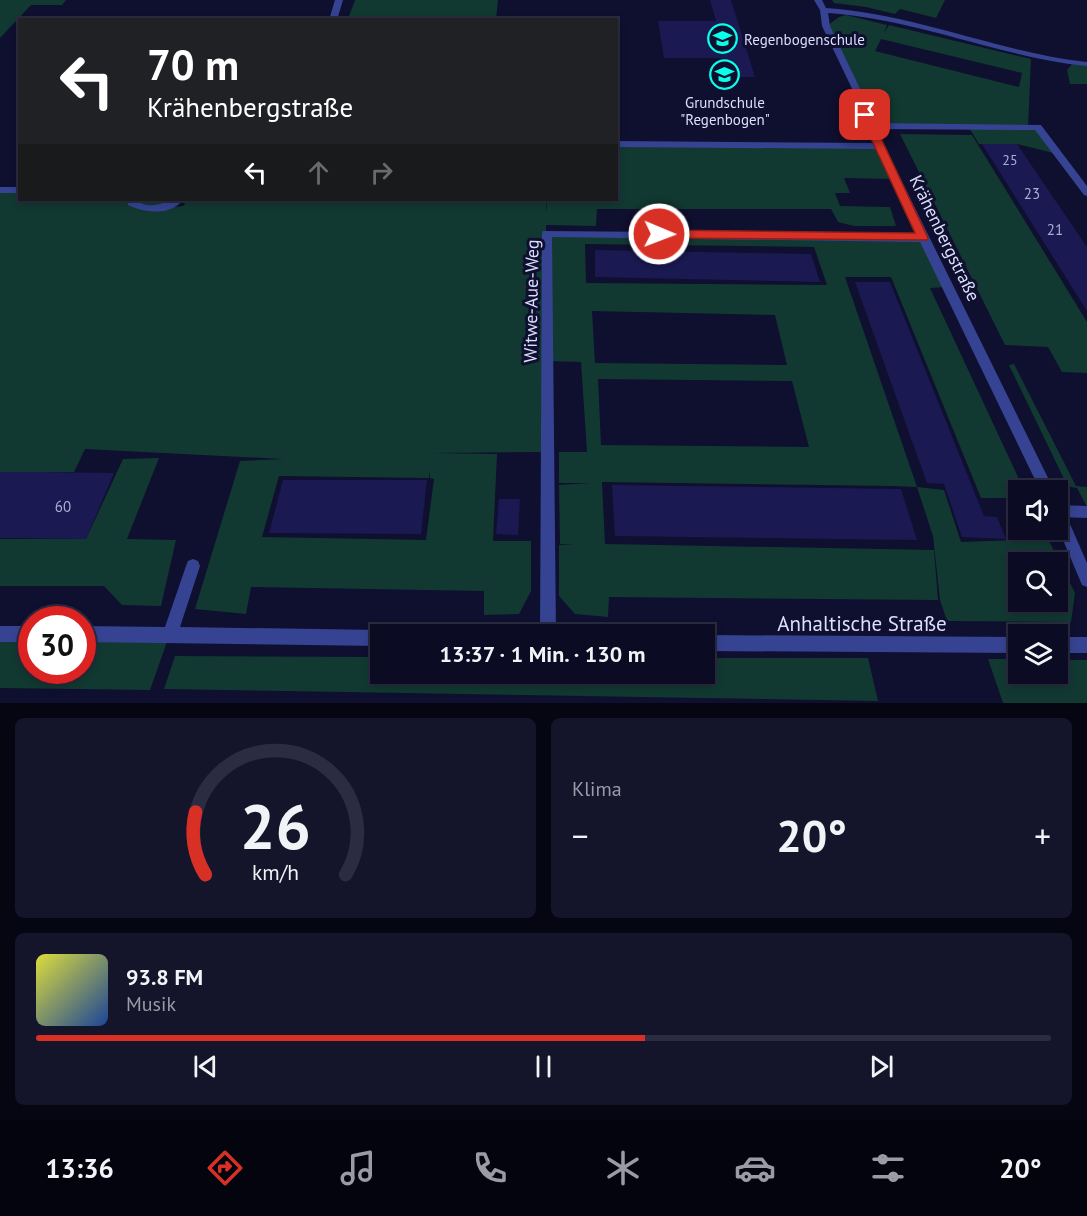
<!DOCTYPE html>
<html lang="de">
<meta charset="utf-8">
<style>
body{margin:0;font-family:"PT Sans",sans-serif;background:#14142b;color:#f1f3f6;height:100vh;display:flex;flex-direction:column;font-size:22px;white-space:nowrap}
*{box-sizing:border-box;margin:0}
p{font-size:20px;color:#9a9ba6}
.icon{flex:none;width:33px;height:33px;fill:none;stroke:currentColor;stroke-width:2;stroke-linecap:round;stroke-linejoin:round}
.map{position:relative;height:703px;overflow:hidden}
.side{display:flex;flex-direction:column;gap:15px;padding:15px;background:#060613;flex:1}
.side>*{flex:none}
.hud{position:absolute;left:18px;top:18px;width:600px;height:183px;border-radius:0px;box-shadow:0 3px 9px #0003,0 0 0 2px #2b2b41;background:#202124;color:#fff;overflow:hidden}
.buttons{position:absolute;left:1008px;top:480px;display:grid;gap:12px}
.buttons a{display:grid;place-items:center;width:60px;height:60px;border-radius:0px;background:#0b0b23;box-shadow:0 3px 9px #0003,0 0 0 2px #2b2b41;font-size:30px}
.speed{position:absolute;left:18px;top:606px;display:flex;gap:12px;font-size:30px;font-weight:700;text-align:center}
.speed>*{display:grid;place-content:center;width:78px;height:78px;border-radius:50%;background:#0b0b23;box-shadow:0 3px 9px #0003,0 0 0 2px #2b2b41;line-height:1}
.speed .limit{border:9px solid #d22;background:#fff;color:#111}
.pin{position:absolute;display:grid;place-items:center;width:51px;height:51px;color:#fff;margin:-26px;border-radius:12px;box-shadow:0 3px 9px #0006}
.me{position:absolute;width:66px;margin:-33px;rotate:91deg;stroke-linejoin:round;filter:drop-shadow(0 0 4px #0008)}
.turn{display:flex;align-items:center;gap:21px;height:126px;padding:0 30px;font-size:27px}
.turn .icon{width:78px;height:78px;stroke-width:2.5}
.turn b{display:block;font-size:42px;line-height:51px}
.lanes{display:flex;align-items:center;height:57px;padding:0 30px;background:#0003;justify-content:center;gap:30px;direction:ltr}
.lanes .off{opacity:.35}
.big{font-size:45px;font-weight:700;line-height:1.1}
.side .card{flex:1;display:flex;flex-direction:column;justify-content:center;gap:9px;min-width:0;padding:0 21px;border-radius:9px;background:#14142b}
.side .dial{align-items:center;gap:0}
.dial svg{height:156px;overflow:visible;fill:none;stroke:#2b2b41;stroke-width:7;stroke-linecap:round;text-anchor:middle}
.dial text{fill:#f1f3f6;stroke:none}
.song{display:flex;align-items:center;gap:18px}
.cover{width:72px;height:72px;border-radius:9px;background:linear-gradient(135deg,hsl(60 70% 55%),hsl(220 70% 35%))}
.played{height:6px;border-radius:3px;background:linear-gradient(90deg,#d93025 60%,#2b2b41 60%)}
.keys{display:flex;justify-content:space-around;direction:ltr}
.heat{display:flex;justify-content:space-between;align-items:center;font-size:33px;direction:ltr}
.side .tiles{flex:1;display:grid;gap:15px;grid-template-columns:1fr 1fr}
.card:last-child{grid-column:span 2}
.trip{position:absolute;left:370px;top:624px;width:345px;height:60px;border-radius:0px;background:#0b0b23;box-shadow:0 3px 9px #0003,0 0 0 2px #2b2b41;font-weight:700;line-height:60px;text-align:center}
.menu{display:flex;height:96px;justify-content:space-around;align-items:center;background:#04040e;color:#9a9ba6}
.menu .icon{width:42px;height:42px}
.menu .current{color:#d93025}
.menu b{font-size:27px;color:#f1f3f6}
.map>svg:first-child{display:block}
.green{fill:#113931;fill-rule:evenodd}
.building{fill:#1a1952}
.lines{fill:none;stroke-linecap:round;stroke-linejoin:round}
.lane{fill:#354392;fill-rule:evenodd}
.street{fill:#354392;fill-rule:evenodd}
.route{fill:#d93025;stroke:#8d1f18;stroke-width:1.5}
.labels{text-anchor:middle;dominant-baseline:central;stroke-width:6;stroke-linejoin:round;paint-order:stroke}
.far-number-label{font-size:14px;fill:#acaed4}
.far-poi-label{font-size:15px;fill:#dddfff;stroke:#0f0f2f;text-anchor:start}
.number-label{font-size:15px;fill:#acaed4}
.street-label{font-size:18px;fill:#dddfff;stroke:#0f0f2f}
.near-street-label{font-size:21px;fill:#dddfff;stroke:#0f0f2f}
</style>
<div class="map">
<svg width="1087" height="703" viewBox="0 0 1087 703">
<rect width="100%" height="100%" fill="#0f0f2f"/>
<!-- green -->
<path class="green" d="M 0,0 L 66,0 L 62,5 L 31,5 L 0,38 Z
M 355,0 L 498,0 L 496,19 L 348,19 Z
M 832,0 L 945,0 L 936,18 L 900,9 L 895,14 L 866,7 L 834,3 Z
M 846,15 L 887,25 L 884,33 L 889,25 L 1031,59 L 1028,127 L 1037,128 L 1057,154 L 1017,144 L 979,144 L 968,126 L 872,125 L 827,26 L 839,17 ZM 881,39 L 1022,73 L 1019,87 L 875,51 Z
M 1073,63 L 1087,64 L 1087,84 L 1070,84 L 1067,70 Z
M 900,134 L 972,135 L 1087,322 L 1087,373 L 1062,372 L 1048,347 L 1005,345 Z
M 617,145 L 879,147 L 894,179 L 844,178 L 850,193 L 835,193 L 840,206 L 890,207 L 896,226 L 854,226 L 838,222 L 831,209 L 597,209 L 596,226 L 546,225 L 546,452 L 432,453 L 497,454 L 493,541 L 531,541 L 531,591 L 519,614 L 484,615 L 484,591 L 251,587 L 246,614 L 195,609 L 240,461 L 283,459 L 85,449 L 74,472 L 0,472 L 0,191 L 19,191 L 20,200 L 131,200 L 132,204 L 133,200 L 178,200 L 165,208 L 183,206 L 188,200 L 546,200 L 546,213 L 547,200 L 616,200 ZM 430,470 L 430,478 L 434,479 L 426,540 L 262,537 L 279,476 L 429,478 Z
M 547,233 L 922,238 L 946,287 L 930,288 L 1024,490 L 1018,490 L 1018,498 L 981,498 L 891,277 L 845,277 L 917,487 L 944,490 L 961,542 L 1048,539 L 1075,593 L 1071,622 L 947,621 L 940,600 L 933,536 L 917,487 L 893,486 L 602,482 L 605,544 L 934,550 L 938,600 L 609,597 L 608,617 L 575,614 L 559,596 L 559,545 L 574,545 L 560,544 L 559,485 L 590,483 L 559,483 L 559,452 L 587,452 L 581,362 L 548,361 ZM 585,244 L 814,247 L 827,285 L 586,283 ZM 592,311 L 775,315 L 787,365 L 595,363 ZM 598,379 L 792,381 L 809,447 L 601,445 ZM 1018,562 L 1058,562 L 1058,602 L 1018,602 Z
M 1014,364 L 1076,486 L 1087,487 L 1087,507 L 1077,488 L 1071,487 L 1065,481 L 1009,365 Z
M 159,458 L 127,539 L 176,540 L 161,606 L 122,605 L 104,586 L 0,586 L 0,539 L 86,539 L 123,459 Z
M 0,635 L 31,635 L 32,670 L 82,670 L 83,636 L 169,636 L 150,690 L 0,688 Z
M 175,656 L 381,657 L 381,674 L 705,674 L 705,658 L 868,658 L 878,701 L 164,689 Z
M 988,659 L 1018,659 L 1018,674 L 1058,674 L 1058,660 L 1087,660 L 1087,703 L 1003,703 Z"/>
<!-- building -->
<path class="building" d="M 710,0 L 731,0 L 755,77 L 731,77 L 726,58 L 664,58 L 658,21 L 716,21 Z
M 982,144 L 1017,144 L 1087,247 L 1087,311 Z
M 595,250 L 811,254 L 820,282 L 595,277 Z
M 855,282 L 890,282 L 984,516 L 997,517 L 1006,539 L 962,537 L 944,484 L 927,483 Z
M 0,472 L 43,472 L 114,473 L 86,539 L 0,538 Z
M 283,480 L 427,480 L 421,534 L 269,533 Z
M 612,485 L 901,489 L 917,540 L 615,536 Z
M 499,499 L 520,499 L 518,535 L 496,534 Z"/>
<g class="lines">
<!-- lane -->
<path class="lane" d="M 1058,505 L 1087,506 L 1087,518 L 1058,517 Z"/>
<!-- street -->
<path class="street" d="M 335,0 L 343,0 L 337,20 L 329,20 Z
M 814,0 L 822,0 L 826,8 C 916,14 998,52 1087,62 L 1087,66 C 999,57 917,19 828,13 L 830,26 L 864,97 L 873,123 L 1041,125 L 1087,186 L 1087,196 L 1084,195 L 1035,130 L 876,129 L 1054,490 L 1040,490 L 920,242 L 552,237 L 556,634 L 540,634 L 542,233 L 543,231 L 916,234 L 876,149 L 616,147 L 616,141 L 873,143 L 861,115 L 856,97 L 822,26 L 820,10 Z
M 0,187 L 20,187 L 20,193 L 0,193 Z
M 127,200 L 137,200 C 150,213 168,198 183,200 C 170,216 146,213 128,205 Z
M 1058,506 L 1063,508 L 1087,563 L 1087,587 L 1082,585 L 1058,528 Z
M 193,559 L 198,561 L 200,566 L 180,627 L 381,630 L 387,634 L 381,634 L 381,646 L 82,642 L 82,626 L 165,627 L 186,566 L 188,561 Z
M 0,626 L 32,626 L 32,642 L 0,642 Z
M 705,635 L 1018,637 L 1018,653 L 705,651 Z
M 1058,637 L 1087,637 L 1087,653 L 1058,653 Z"/>
</g>
<!-- route -->
<path class="route" d="M 862,113 L 870,115 L 928,238 L 927,240 L 659,238 L 653,234 L 659,230 L 915,233 L 860,115 Z"/>
<!-- icons -->
<defs>
<symbol id="school-ring" viewBox="-11 -11 22 22"><circle r="9.5" fill="#0f0f2f" stroke="#09ffea" stroke-width="1.5"/><path d="M0-5L7-2L0 1L-7-2ZM-4 1L0 2.5L4 1V4Q0 6-4 4Z" fill="#09ffea"/></symbol>
</defs>
<g fill-rule="evenodd">
<use href="#school-ring" x="706" y="22" width="33" height="33"/>
<use href="#school-ring" x="708" y="58" width="33" height="33"/>
</g>
<g class="labels">
<!-- far-number labels -->
<g class="far-number-label">
<text x="1010" y="160">25</text>
</g>
<!-- far-poi labels -->
<g class="far-poi-label">
<text x="744" y="39">Regenbogenschule</text>
<text x="725" y="102" text-anchor="middle">Grundschule<tspan x="725" dy="17">"Regenbogen"</tspan></text>
</g>
<!-- number labels -->
<g class="number-label">
<text x="1032" y="193">23</text>
<text x="1055" y="229">21</text>
<text x="63" y="506">60</text>
</g>
<!-- street labels -->
<g class="street-label">
<text transform="translate(945 238) rotate(64)">Krähenbergstraße</text>
<text transform="translate(531 301) rotate(-89)">Witwe-Aue-Weg</text>
</g>
<!-- near-street labels -->
<g class="near-street-label">
<text x="862" y="623">Anhaltische Straße</text>
</g>
</g>
</svg>
<div class="buttons">
<a><svg class="icon" aria-label="sound" viewBox="0 0 24 24"><path d="M4 9h4l5-4v14l-5-4H4zM17 9q2 3 0 6"/></svg></a>
<a><svg class="icon" aria-label="search" viewBox="0 0 24 24"><circle cx="10" cy="10" r="6"/><path d="M15 15l6 6"/></svg></a>
<a><svg class="icon" aria-label="layers" viewBox="0 0 24 24"><path d="M12 4l9 5-9 5-9-5zM3 14l9 5 9-5"/></svg></a>
</div>
<div class="speed"><div class="limit">30</div></div>
<div class="pin" style="left:865px;top:115px;background:#d93025"><svg class="icon" aria-label="arrive" viewBox="0 0 24 24"><path d="M6 21V4h12l-3 4 3 4H6"/></svg></div>
<svg class="me" style="left:659px;top:234px" viewBox="-20 -20 40 40"><circle r="17" fill="#d93025" stroke="#fff" stroke-width="3"/><path d="M0-11L8 9 0 5-8 9z" fill="#fff"/></svg>
<div class="trip">13:37 · 1 Min. · 130 m</div>
<div class="hud">
<div class="turn"><svg class="icon" aria-label="left" viewBox="0 0 24 24"><path d="M17 20v-9H6M10 6l-5 5 5 5"/></svg><div><b>70 m</b>Krähenbergstraße</div></div>
<div class="lanes"><svg class="icon" aria-label="left" viewBox="0 0 24 24"><path d="M17 20v-9H6M10 6l-5 5 5 5"/></svg><svg class="icon off" aria-label="ahead" viewBox="0 0 24 24"><path d="M12 20V5M6 11l6-6 6 6"/></svg><svg class="icon off" aria-label="right" viewBox="0 0 24 24"><path d="M7 20v-9h11M14 6l5 5-5 5"/></svg></div>
</div>
</div>
<section class="side">
<div class="tiles">
<div class="card dial"><svg viewBox="0 0 100 80">
<path d="M14 69A42 42 0 1 1 86 69"/>
<path d="M14 69A42 42 0 0 1 9 37" stroke="#d93025"/>
<text x="50" y="56" font-size="32" font-weight="700">26</text>
<text x="50" y="72" font-size="11">km/h</text>
</svg></div>
<div class="card"><p>Klima</p>
<div class="heat"><a>−</a><b class="big">20°</b><a>+</a></div>
</div>
<div class="card">
<div class="song"><i class="cover"></i><div><b>93.8 FM</b><p>Musik</p></div></div>
<div class="played"></div>
<div class="keys"><svg class="icon" aria-label="previous" viewBox="0 0 24 24"><path d="M18 5L8 12l10 7zM5 5v14"/></svg><svg class="icon" aria-label="pause" viewBox="0 0 24 24"><path d="M8 5v14M16 5v14"/></svg><svg class="icon" aria-label="next" viewBox="0 0 24 24"><path d="M6 5l10 7-10 7zM19 5v14"/></svg></div>
</div>
</div>
</section>
<nav class="menu">
<b>13:36</b>
<svg class="icon current" aria-label="directions" viewBox="0 0 24 24"><path d="M12 3l9 9-9 9-9-9zM9 14v-3h6M13 9l2 2-2 2"/></svg>
<svg class="icon" aria-label="music" viewBox="0 0 24 24"><path d="M9 18V5l10-2v13"/><circle cx="6" cy="18" r="3"/><circle cx="16" cy="16" r="3"/></svg>
<svg class="icon" aria-label="phone" viewBox="0 0 24 24"><path d="M5 4h4l2 5-3 2q2 4 5 5l2-3 5 2v4C11 20 4 13 5 4z"/></svg>
<svg class="icon" aria-label="climate" viewBox="0 0 24 24"><path d="M12 3v18M4 7l16 10M4 17L20 7"/></svg>
<svg class="icon" aria-label="car" viewBox="0 0 24 24"><path d="M5 17H2v-5l4-1 3-4h7l3 4 3 1v5h-3M9 17h6M6 11h13"/><circle cx="7" cy="17" r="2"/><circle cx="17" cy="17" r="2"/></svg>
<svg class="icon" aria-label="filters" viewBox="0 0 24 24"><path d="M4 7h16M4 17h16"/><circle cx="9" cy="7" r="2"/><circle cx="15" cy="17" r="2"/></svg>
<b>20°</b>
</nav>
